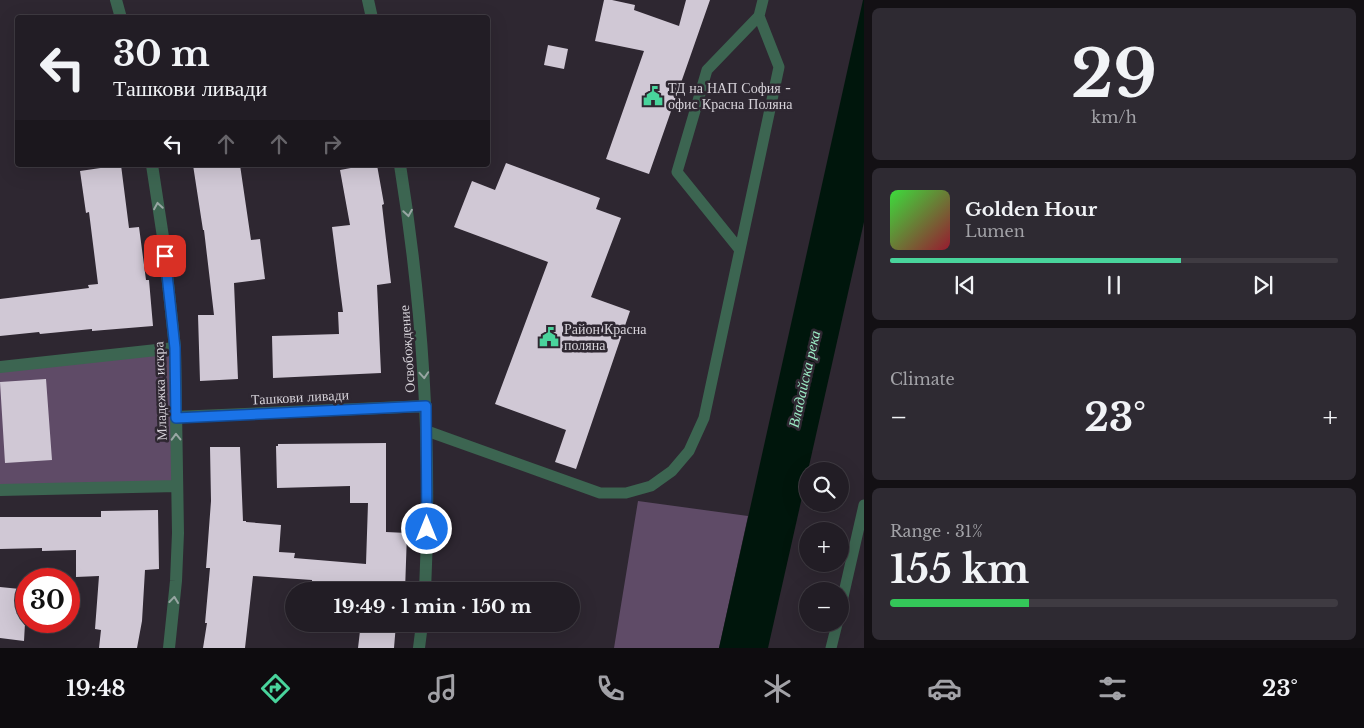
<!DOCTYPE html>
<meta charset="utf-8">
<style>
body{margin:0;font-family:"Libre Baskerville",serif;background:#2e2a32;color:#f1f3f6;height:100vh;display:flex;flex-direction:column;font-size:19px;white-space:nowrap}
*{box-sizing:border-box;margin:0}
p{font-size:16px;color:#a2a2a7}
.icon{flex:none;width:28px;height:28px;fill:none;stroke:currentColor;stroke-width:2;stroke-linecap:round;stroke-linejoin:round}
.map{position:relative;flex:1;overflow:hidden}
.drawer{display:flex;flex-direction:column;gap:8px;padding:8px;background:#131014;width:500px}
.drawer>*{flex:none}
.top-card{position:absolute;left:15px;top:15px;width:475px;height:152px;border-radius:5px;box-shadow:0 5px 20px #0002,0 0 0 1px #3f3b42;background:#221d25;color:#f1f3f6;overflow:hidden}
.buttons{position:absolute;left:799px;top:462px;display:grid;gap:10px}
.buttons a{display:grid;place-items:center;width:50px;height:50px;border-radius:50%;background:#221d25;box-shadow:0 5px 20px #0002,0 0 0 1px #3f3b42;font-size:25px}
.speed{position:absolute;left:15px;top:568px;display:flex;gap:10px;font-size:25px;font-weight:700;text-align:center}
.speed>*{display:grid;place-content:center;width:65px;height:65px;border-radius:50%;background:#221d25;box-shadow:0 5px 20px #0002,0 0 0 1px #3f3b42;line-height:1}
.speed .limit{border:8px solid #d22;background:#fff;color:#111}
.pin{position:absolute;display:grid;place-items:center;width:42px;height:42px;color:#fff;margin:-21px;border-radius:10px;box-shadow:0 2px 8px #0006}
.me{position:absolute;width:55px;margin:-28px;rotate:0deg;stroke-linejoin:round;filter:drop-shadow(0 0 4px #0008)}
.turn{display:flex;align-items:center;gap:18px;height:105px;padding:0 15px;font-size:22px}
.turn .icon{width:65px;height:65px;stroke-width:2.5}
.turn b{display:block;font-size:35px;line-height:42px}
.lanes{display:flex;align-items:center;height:48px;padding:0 15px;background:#0003;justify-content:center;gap:25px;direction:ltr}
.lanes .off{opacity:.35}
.big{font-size:38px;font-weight:800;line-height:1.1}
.drawer .widget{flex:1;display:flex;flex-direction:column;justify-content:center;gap:8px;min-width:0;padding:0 18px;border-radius:8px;background:#2e2a32}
.drawer .dial{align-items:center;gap:0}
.dial b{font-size:65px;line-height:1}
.song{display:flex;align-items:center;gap:15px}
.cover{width:60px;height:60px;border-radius:8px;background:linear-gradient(135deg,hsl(120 70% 55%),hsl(350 70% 35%))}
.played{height:5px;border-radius:2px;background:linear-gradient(90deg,#49d49c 65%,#3f3b42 65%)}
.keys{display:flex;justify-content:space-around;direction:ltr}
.heat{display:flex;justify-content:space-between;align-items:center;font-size:28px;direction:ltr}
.charge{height:8px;border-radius:4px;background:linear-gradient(90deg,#34c759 31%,#3f3b42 0)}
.trip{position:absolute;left:285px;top:582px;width:295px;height:50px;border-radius:25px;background:#221d25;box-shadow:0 5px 20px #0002,0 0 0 1px #3f3b42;font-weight:800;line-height:50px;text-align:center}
.tabs{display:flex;height:80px;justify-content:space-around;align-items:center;background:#0e0c0f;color:#a2a2a7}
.tabs .icon{width:35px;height:35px}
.tabs .selected{color:#49d49c}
.tabs b{font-size:22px;color:#f1f3f6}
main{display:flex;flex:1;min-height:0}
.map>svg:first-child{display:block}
.green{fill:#5f4b67}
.water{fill:#00160c}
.building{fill:#d0c8d5}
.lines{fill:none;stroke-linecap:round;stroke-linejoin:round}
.service{stroke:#3c6551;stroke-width:11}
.minor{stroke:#3c6551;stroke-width:12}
.oneway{stroke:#98a6a3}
.route-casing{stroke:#114b97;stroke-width:12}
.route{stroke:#1a73e8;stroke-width:9}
.labels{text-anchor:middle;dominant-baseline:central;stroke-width:5;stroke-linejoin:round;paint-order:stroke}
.poi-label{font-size:14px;fill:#d6d2d9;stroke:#2e2731;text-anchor:start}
.street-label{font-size:14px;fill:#d6d2d9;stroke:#2e2731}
.water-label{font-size:15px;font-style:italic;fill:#9cebc5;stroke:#2e2731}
</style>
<main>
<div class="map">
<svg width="864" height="648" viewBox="0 0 864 648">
<rect width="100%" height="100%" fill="#2e2731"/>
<!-- green -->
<path class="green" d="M 175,348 L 177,486 L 0,490 L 0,367 Z
M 638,501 L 748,516 L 719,648 L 614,648 Z"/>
<!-- water -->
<path class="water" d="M 863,0 L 864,0 L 864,222 L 768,648 L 719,648 Z"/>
<!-- building -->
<path class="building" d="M 604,0 L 612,0 L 635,5 L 634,10 L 679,26 L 686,0 L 710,0 L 649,174 L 606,159 L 644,51 L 595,41 Z
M 548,45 L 568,49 L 564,69 L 544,65 Z
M 506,163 L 600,198 L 596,209 L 621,218 L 591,297 L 630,311 L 576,469 L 555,462 L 566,430 L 495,404 L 548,262 L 454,227 L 472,181 L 495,190 Z
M 121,165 L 129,228 L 139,227 L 146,280 L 149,280 L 153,326 L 92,331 L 92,329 L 40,334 L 39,332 L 0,336 L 0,299 L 89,288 L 88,285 L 98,284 L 89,212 L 86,213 L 80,171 Z
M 193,165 L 240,165 L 251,240 L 260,239 L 265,279 L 234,283 L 238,379 L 200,381 L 198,315 L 214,315 L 204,230 L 203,230 Z
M 367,165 L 377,165 L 384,204 L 382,205 L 391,283 L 377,285 L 381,373 L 273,378 L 272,336 L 339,334 L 338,312 L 343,312 L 332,227 L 350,225 L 340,170 Z
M 46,379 L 52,460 L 5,463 L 0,382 Z
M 386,443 L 386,532 L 407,533 L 405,591 L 331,591 L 332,583 L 312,581 L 312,580 L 253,576 L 245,648 L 203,648 L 207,623 L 205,623 L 210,568 L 206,568 L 211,501 L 210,447 L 240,447 L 243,521 L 246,521 L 246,522 L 281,525 L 279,552 L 295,553 L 294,558 L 366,564 L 368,503 L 350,503 L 350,486 L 277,488 L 276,446 L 278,446 L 278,444 Z
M 158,510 L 159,569 L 145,570 L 142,621 L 137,648 L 99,648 L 101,630 L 95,629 L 99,576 L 76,577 L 76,550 L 42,551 L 42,548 L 0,549 L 0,517 L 101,517 L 101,511 Z
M 0,587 L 20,589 L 19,604 L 26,605 L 24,641 L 0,638 Z
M 337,624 L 396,624 L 394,648 L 358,648 L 360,631 L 337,629 Z"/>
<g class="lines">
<!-- service -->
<path class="service" d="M 740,250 L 677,172 L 707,70 L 759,16
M 427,431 L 600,493 L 626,493 L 651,486 L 672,471 L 689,451 L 704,418 L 779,67 L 759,16 L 763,0
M 840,610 L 864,505
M 831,648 L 837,624"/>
<!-- minor -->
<path class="minor" d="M 116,0 L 121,18
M 368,0 L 372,18
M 152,165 L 163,237 L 175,348 L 178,533 L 176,581 L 169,648
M 400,165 C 423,308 432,447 425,591
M 0,367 L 175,348
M 176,417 L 426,406
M 0,490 L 177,486
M 419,648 L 422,624"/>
</g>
<!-- one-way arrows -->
<defs><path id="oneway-chevron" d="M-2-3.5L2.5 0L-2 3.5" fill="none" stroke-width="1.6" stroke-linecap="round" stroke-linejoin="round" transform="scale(1.25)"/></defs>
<g class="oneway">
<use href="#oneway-chevron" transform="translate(158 206) rotate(-99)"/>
<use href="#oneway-chevron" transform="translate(408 213) rotate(81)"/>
<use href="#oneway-chevron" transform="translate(424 375) rotate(86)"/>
<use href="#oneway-chevron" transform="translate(176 437) rotate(-91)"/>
<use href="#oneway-chevron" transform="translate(174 600) rotate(-84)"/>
</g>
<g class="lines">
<defs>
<path id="route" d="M 165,256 L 175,348 L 176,418 L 426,406 L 427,529"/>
</defs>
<!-- route casing -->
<use href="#route" class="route-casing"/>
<!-- route -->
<use href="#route" class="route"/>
</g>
<!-- icons -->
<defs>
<symbol id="civic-bare" viewBox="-9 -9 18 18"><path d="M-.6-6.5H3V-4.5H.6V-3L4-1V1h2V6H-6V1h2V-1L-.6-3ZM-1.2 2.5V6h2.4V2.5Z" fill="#49d49c" stroke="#2e2731" stroke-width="2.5" paint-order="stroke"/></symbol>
</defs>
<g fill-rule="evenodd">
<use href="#civic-bare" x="639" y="82" width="28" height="28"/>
<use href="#civic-bare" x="535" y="323" width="28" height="28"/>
</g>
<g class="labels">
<!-- poi labels -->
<g class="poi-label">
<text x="668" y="88">ТД на НАП София -<tspan x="668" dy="16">офис Красна Поляна</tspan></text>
<text x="564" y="329">Район Красна<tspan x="564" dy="16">поляна</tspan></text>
</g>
<!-- street labels -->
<g class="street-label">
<text transform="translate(407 349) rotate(-94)">Освобождение</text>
<text transform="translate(160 391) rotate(-92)">Младежка искра</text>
<text transform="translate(300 397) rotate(-3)">Ташкови ливади</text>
</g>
<!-- water labels -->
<g class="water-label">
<text transform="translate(804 379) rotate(-77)">Владайска река</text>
</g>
</g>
</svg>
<div class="buttons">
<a><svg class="icon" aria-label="search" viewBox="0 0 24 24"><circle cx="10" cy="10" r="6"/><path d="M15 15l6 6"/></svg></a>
<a>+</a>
<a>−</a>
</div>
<div class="speed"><div class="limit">30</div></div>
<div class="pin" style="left:165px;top:256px;background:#d93025"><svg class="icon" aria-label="arrive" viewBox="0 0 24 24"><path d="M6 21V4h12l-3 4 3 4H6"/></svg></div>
<svg class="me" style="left:427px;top:529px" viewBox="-20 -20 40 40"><circle r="17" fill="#1a73e8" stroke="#fff" stroke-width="3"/><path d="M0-11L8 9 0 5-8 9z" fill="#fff"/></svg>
<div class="trip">19:49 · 1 min · 150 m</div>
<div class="top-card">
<div class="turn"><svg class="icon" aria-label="left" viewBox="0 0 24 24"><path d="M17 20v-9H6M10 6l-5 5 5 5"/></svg><div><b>30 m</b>Ташкови ливади</div></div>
<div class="lanes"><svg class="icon" aria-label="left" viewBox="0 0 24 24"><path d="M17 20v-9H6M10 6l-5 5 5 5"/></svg><svg class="icon off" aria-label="ahead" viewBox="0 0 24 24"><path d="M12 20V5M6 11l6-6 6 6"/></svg><svg class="icon off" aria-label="ahead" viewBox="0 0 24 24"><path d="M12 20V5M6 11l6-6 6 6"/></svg><svg class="icon off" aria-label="right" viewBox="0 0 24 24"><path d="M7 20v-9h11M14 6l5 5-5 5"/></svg></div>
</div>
</div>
<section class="drawer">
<div class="widget dial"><b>29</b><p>km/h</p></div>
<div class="widget">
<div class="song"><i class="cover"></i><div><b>Golden Hour</b><p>Lumen</p></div></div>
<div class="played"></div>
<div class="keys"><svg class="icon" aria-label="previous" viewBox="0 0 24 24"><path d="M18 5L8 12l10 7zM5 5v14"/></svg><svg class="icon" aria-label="pause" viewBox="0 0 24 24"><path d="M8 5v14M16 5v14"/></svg><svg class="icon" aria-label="next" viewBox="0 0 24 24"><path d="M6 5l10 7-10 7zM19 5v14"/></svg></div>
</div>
<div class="widget"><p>Climate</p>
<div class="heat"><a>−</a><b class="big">23°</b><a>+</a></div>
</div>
<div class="widget"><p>Range · 31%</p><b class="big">155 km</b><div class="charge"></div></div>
</section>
</main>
<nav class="tabs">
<b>19:48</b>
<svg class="icon selected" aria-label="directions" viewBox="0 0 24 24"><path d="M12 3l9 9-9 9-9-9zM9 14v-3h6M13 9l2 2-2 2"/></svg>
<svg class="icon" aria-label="music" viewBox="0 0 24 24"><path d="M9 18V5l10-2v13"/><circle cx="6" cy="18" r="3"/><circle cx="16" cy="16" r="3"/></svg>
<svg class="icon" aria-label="phone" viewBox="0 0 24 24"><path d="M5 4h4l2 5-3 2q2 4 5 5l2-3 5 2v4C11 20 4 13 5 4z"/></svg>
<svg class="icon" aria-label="climate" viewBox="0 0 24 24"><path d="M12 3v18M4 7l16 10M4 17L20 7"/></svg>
<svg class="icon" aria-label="car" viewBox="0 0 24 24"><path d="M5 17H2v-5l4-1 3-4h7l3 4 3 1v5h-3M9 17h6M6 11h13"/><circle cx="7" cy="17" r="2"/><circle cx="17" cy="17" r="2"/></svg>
<svg class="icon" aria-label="filters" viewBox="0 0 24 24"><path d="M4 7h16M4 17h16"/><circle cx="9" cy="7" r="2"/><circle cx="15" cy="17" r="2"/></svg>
<b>23°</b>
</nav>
